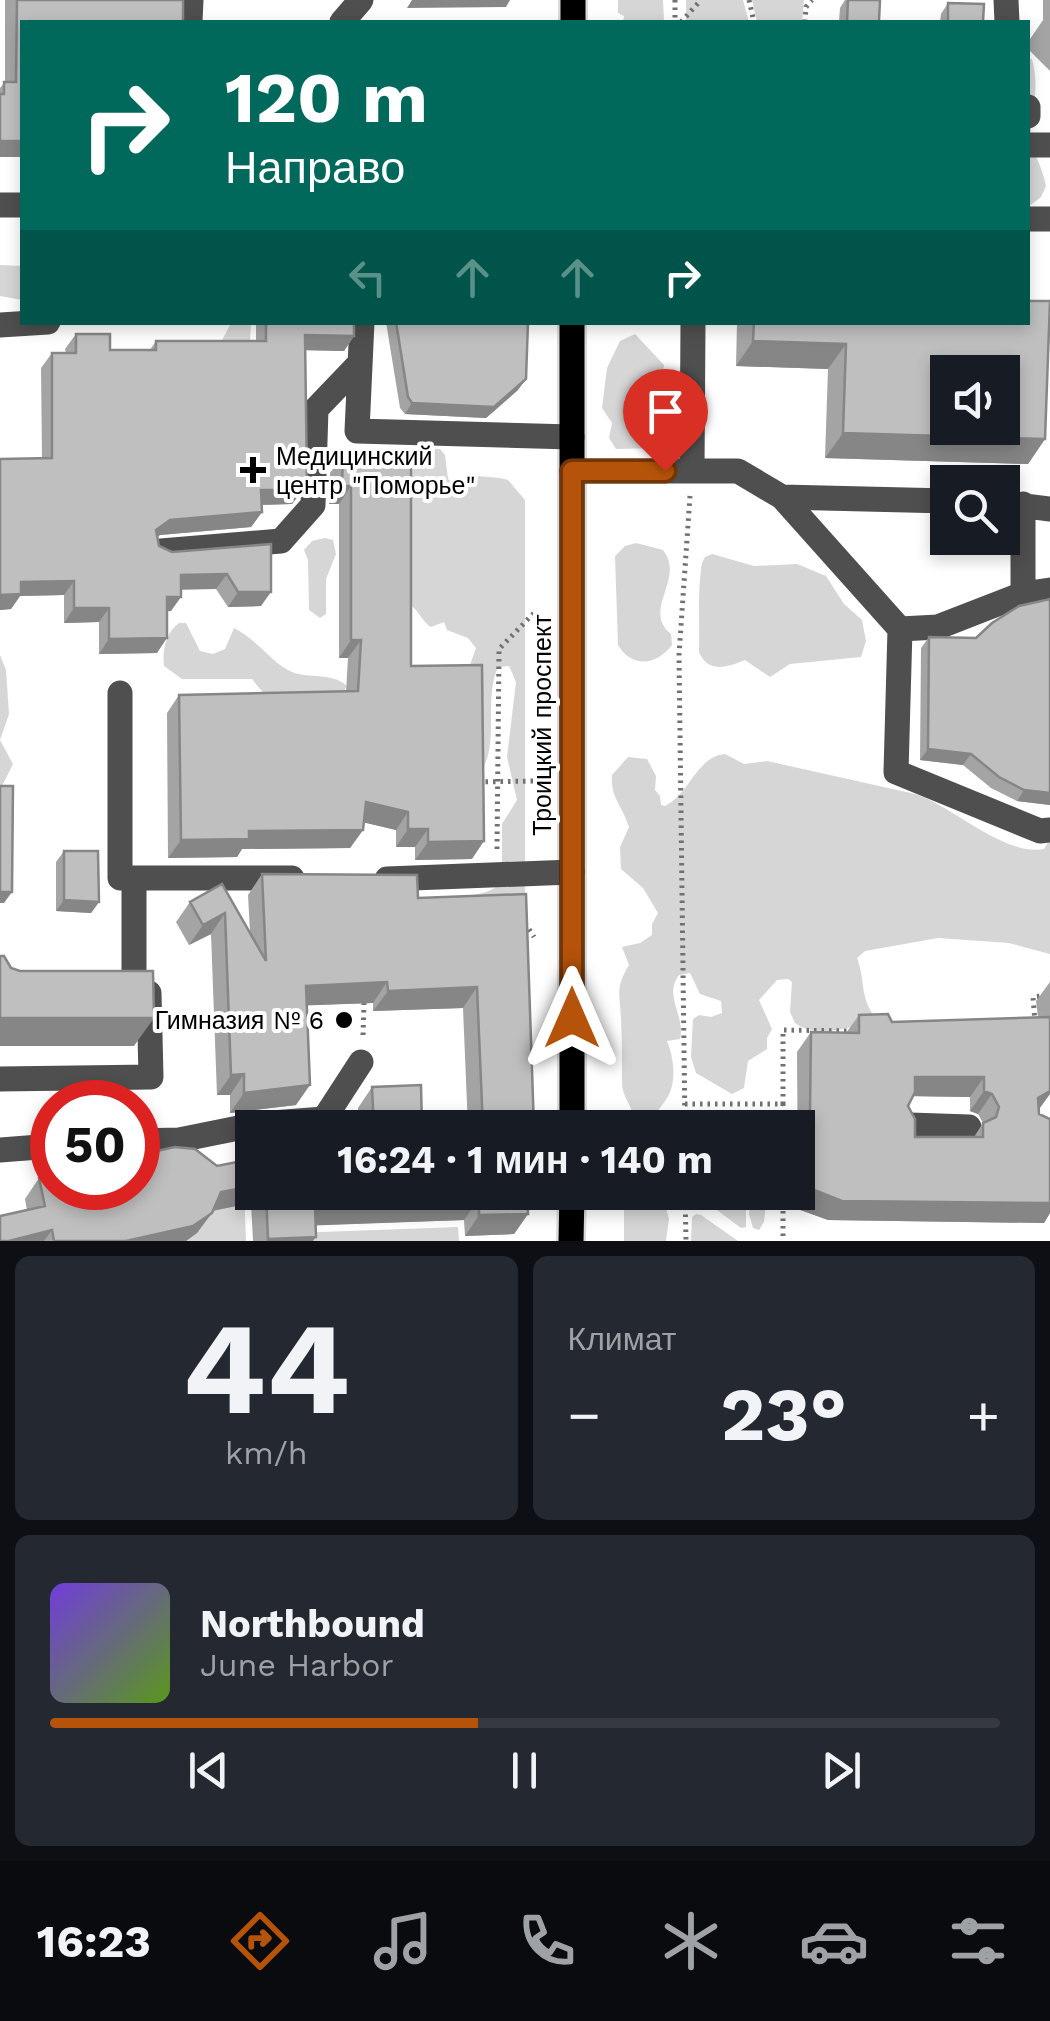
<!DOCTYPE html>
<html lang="ru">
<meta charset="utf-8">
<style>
body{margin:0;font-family:"Work Sans",sans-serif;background:#242831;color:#f1f3f6;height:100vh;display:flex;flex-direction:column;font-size:38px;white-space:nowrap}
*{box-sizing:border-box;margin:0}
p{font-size:32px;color:#9ea1a6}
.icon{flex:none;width:55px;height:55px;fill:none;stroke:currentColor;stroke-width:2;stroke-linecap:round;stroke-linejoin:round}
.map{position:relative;height:1241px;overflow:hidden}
.details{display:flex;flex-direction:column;gap:15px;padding:15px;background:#0d0f14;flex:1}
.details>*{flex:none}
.banner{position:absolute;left:20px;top:20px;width:1010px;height:305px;border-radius:0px;box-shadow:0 5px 15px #0003;background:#00695c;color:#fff;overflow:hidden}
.tools{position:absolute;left:930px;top:355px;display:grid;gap:20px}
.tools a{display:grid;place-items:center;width:90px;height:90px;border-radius:0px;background:#171b24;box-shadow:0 5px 15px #0003;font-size:50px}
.speed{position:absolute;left:30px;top:1080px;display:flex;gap:20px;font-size:50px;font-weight:700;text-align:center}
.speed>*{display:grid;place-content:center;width:130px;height:130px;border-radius:50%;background:#171b24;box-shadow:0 5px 15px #0003;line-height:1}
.speed .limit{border:15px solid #d22;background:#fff;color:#111}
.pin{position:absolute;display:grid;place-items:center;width:85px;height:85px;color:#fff;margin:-102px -42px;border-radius:50% 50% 50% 0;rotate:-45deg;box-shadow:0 0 10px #0007}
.pin .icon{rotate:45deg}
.me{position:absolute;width:110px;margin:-55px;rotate:0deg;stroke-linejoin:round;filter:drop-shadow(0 0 8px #0008)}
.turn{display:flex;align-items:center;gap:35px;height:210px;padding:0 40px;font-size:45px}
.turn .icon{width:130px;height:130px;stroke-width:2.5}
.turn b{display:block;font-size:70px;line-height:85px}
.lanes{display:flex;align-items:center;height:95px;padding:0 40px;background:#0003;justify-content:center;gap:50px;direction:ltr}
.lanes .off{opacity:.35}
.big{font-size:75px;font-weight:700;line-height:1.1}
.details .card{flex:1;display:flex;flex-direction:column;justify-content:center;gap:15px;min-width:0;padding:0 35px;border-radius:15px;background:#242831}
.details .dial{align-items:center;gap:0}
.dial b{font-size:130px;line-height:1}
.song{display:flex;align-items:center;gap:30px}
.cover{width:120px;height:120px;border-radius:15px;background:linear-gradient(135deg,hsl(260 70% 55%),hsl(90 70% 35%))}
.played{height:10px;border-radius:5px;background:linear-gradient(90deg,#b45309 45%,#363941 45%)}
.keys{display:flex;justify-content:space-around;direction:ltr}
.heat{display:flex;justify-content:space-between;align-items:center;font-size:55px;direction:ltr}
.details .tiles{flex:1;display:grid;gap:15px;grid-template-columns:1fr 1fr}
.card:last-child{grid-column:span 2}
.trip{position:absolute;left:235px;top:1110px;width:580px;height:100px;border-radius:0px;background:#171b24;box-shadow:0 5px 15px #0003;font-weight:700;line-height:100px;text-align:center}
.dock{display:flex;height:160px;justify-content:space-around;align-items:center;background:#090b0e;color:#9ea1a6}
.dock .icon{width:70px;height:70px}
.dock .on{color:#b45309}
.dock b{font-size:45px;color:#f1f3f6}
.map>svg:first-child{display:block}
.green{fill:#d6d6d6}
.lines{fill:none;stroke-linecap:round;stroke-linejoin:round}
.major-casing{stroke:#dbdbdb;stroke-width:30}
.path{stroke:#717171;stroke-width:5;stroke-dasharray:2.5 5;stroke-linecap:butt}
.minor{stroke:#4f4f4f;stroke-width:25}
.major{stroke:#000;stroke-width:25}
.wall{fill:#a4a4a4;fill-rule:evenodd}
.shaded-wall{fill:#868686}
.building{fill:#bfbfbf;stroke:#868686;stroke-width:2.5;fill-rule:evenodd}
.route-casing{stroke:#753606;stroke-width:25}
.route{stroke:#b45309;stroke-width:18}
.poi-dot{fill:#000;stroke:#fff;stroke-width:4}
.labels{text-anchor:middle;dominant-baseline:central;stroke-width:8;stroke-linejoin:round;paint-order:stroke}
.poi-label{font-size:25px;fill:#000;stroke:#fff;text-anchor:start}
.street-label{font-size:25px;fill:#000;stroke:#fff}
</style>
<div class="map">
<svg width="1050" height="1241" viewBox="0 0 1050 1241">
<rect width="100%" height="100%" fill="#fff"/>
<!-- green -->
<path class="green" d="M 618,0 L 663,0 L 664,22 L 623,22 L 624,16 L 618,13 Z
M 686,0 L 743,0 L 749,22 L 686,22 Z
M 752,0 L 804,0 L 802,22 L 757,22 Z
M 1028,59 L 1032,59 C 1040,88 1032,103 1031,131 C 1031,152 1043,167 1046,186 L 1041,197 L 1028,207 Z
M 0,265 L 22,266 L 22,300 L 0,296 Z
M 231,323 L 251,323 L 250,342 L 221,342 Z
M 635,334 L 664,365 L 659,403 L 664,426 L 658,445 L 654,448 L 616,449 L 609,438 L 612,423 L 602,408 L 607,368 L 620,341 Z
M 406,448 L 440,449 L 445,455 L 448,479 L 456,486 L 477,476 L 500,478 L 508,480 L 525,500 L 525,920 L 528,959 L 525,973 L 417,899 C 440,894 482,901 498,885 L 502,870 L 502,824 L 517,800 L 507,757 L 516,682 L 509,666 L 498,667 C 484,698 498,739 484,766 L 476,768 L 469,668 L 476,648 L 468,638 L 447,630 L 444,622 L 431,627 C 420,620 420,609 406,603 L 334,475 L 335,458 C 356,445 382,451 406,448 Z
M 325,538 L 333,540 L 336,554 L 326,579 L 326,614 L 320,618 L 309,610 L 308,560 L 304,550 L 312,541 Z
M 636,543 L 663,550 C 686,579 641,610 671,634 L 672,645 C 657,665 632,669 618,645 L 615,556 L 625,546 Z
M 712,554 L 754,566 L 797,564 L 826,576 L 844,604 L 862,620 L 866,641 L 861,657 L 790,664 L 770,677 L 745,660 C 728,667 708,674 699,652 C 700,622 697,593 702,563 L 705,557 Z
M 179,623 L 186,623 L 200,651 L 213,654 L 225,649 L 234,628 C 258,640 271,663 292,672 C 310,679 332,672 347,686 L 341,696 L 265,695 L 252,679 L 182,679 L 164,666 C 162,651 166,632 179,623 Z
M 0,655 L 6,670 L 9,714 L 0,740 L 13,764 L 0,790 Z
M 725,754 L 744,764 L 767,761 L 915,794 C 953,806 1003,856 1044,849 L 1050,839 L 1050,954 L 1009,943 L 938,938 L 865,951 L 857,958 C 866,983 859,994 875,1018 C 854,1029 815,1038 795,1023 L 790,1012 L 792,982 L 788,979 L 777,980 L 759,1000 L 772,1029 L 767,1038 L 767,1049 L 748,1061 L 744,1088 L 732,1094 L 696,1073 L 691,1057 L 693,1019 L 699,1015 L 711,1017 L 722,1013 L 721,1001 L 700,994 L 690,973 L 679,975 C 663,995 686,1017 680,1039 L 667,1041 C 674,1058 677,1082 667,1098 C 659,1111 654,1111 655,1127 L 628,1127 C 640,1110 622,1101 622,1083 C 622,1062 622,1039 621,1019 C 620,994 615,988 629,965 L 622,947 L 640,943 L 652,935 L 652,924 L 658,913 L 643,888 L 621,869 L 620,847 L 629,827 C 623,807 610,797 612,775 L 628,757 L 647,759 L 656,776 L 655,790 L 660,796 L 661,805 L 665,806 C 689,795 697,756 725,754 Z
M 244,1188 L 246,1241 L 186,1241 L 197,1233 L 207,1212 Z
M 624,1193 L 662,1193 L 669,1219 L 666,1241 L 624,1241 Z
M 694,1193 L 746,1193 L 746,1227 L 741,1228 Z
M 751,1193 L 767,1193 L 764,1222 L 759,1230 L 753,1228 L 749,1214 Z
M 696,1214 L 701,1215 L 738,1241 L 691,1241 L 692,1217 Z
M 458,1227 L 459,1241 L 295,1241 L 294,1233 Z"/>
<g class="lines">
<defs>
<path id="major" d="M 573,0 L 573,22
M 572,1128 L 572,322
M 571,1241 L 572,1192"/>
</defs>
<!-- major casing -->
<use href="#major" class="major-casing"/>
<!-- path -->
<path class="path" d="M 675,0 L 675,22
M 749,0 L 754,22
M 681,22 L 701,0
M 805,22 L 806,7 L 812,0
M 478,782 L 535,781
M 497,849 L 499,649 L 535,612
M 525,923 L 534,937
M 1035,1023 L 1033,997 L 1050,995
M 363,1035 L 364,1003
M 685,1104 L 783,1104 L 783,1128
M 783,1104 L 783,1030 L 851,1031
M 685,1128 L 679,655 L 690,496
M 685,1192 L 686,1241
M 783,1236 L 783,1192"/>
<!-- minor -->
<path class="minor" d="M 1006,0 L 1007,22
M 190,22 L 191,0
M 342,22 L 361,0
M 1028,107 L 1028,116
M 1028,145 L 1050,145
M 0,205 L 22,205
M 1028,219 L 1050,219
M 362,322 L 357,431 L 572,437
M 0,325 L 48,322
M 572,471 L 738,471 L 782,497 L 900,629 L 896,772 L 1040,831 L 1050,830
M 692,471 L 693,322
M 782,497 L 948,501
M 1002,503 L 1050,509
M 1023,504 L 1023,594
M 161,551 L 281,541 L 313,505 L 316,409 L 360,363
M 900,629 L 938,627 L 1023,594 L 1050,590
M 120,693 L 120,878 L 292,878
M 387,879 L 572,872
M 134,983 L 134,878
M 0,1079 L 151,1077 L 149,993
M 910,1125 L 969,1127
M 138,1141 L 179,1140 L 259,1124 L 324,1119 L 361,1062
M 0,1150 L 52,1146"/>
<!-- major -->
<use href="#major" class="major"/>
</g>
<!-- wall -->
<path class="wall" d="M 5,0 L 183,0 L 22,157 L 0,157 L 0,88 L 5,82 Z
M 845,0 L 880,0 L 879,21 L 927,22 L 839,22 L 840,8 Z
M 1043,0 L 1050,0 L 1050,71 L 1028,49 L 1028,42 L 1043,20 Z
M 948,3 L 983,22 L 940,22 L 941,14 Z
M 256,322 L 354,322 L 354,336 L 344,351 L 305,350 L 307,484 L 292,504 L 262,505 L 262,512 L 251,527 L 160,535 L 157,537 L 159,546 L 172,552 L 271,544 L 261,606 L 228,607 L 216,589 L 181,589 L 171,611 L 167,611 L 157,653 L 99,654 L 99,622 L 64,623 L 64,595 L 20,596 L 11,609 L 0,610 L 0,459 L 42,459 L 41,368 L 52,353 L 66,353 L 65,349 L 76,334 L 110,350 L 150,350 L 156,341 L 256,341 Z
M 386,322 L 528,322 L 518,390 L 486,418 L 405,414 L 400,408 Z
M 737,322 L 1028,322 L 1045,439 L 1028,464 L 825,458 L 828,369 L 736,366 Z
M 343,455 L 472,859 L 415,860 L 415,847 L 396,847 L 396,830 L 364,822 L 363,830 L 350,848 L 242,849 L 237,857 L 168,858 L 167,713 L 179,695 L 346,692 L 348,658 L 339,658 L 339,504 L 329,504 L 330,473 Z
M 1050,599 L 1050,805 L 1017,801 L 991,788 L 963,765 L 920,760 L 921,648 L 929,637 L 976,638 Z
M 64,851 L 99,902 L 91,913 L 56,911 L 56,862 Z
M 262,874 L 418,898 L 526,894 L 534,1128 L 468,1128 L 463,1008 L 373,1011 L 373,1003 L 307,1005 L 296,1105 L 230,1113 L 230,1095 L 217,1095 L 211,934 L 189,945 L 176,922 L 190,902 L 222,884 L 250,932 L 248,895 Z
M 1050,982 L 1050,1094 L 1039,1109 L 1039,1114 L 1050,1119 L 1050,1213 L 1044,1223 L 828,1220 L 795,1208 L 795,1192 L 798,1192 L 797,1052 L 811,1032 L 846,1033 L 859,1015 L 892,1022 L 1038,1017 L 1036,1001 ZM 912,1096 L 970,1097 L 970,1111 L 978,1114 L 983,1123 L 974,1137 L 915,1137 L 908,1106 Z
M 372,1087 L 422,1128 L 358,1128 L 358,1108 Z
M 252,1137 L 252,1192 L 537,1192 L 528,1206 L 528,1214 L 514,1234 L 465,1236 L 464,1220 L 315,1225 L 313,1241 L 253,1241 L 251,1203 L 212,1211 L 197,1233 L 186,1241 L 0,1241 L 27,1210 L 25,1199 L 39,1178 L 217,1166 L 250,1159 L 249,1143 Z"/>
<!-- shaded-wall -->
<path class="shaded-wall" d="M 412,0 L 510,0 L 506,7 L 407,8 Z
M 0,141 L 22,141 L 22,157 L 0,157 Z
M 305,335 L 354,336 L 344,351 L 294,350 Z
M 753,341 L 846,344 L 828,369 L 736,366 Z
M 526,379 L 518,390 L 486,418 L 405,414 L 412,403 Z
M 843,433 L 1045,439 L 1028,464 L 825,458 Z
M 307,484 L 292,504 L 251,505 L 261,490 Z
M 342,486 L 351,486 L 339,504 L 329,504 Z
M 262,512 L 251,527 L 160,535 L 146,545 L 156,530 L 170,520 Z
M 227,574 L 216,589 L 171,590 L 181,575 Z
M 74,581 L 64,595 L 20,596 L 11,609 L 0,610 L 0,595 L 21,582 Z
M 238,592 L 271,592 L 261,606 L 228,607 Z
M 167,597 L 181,597 L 171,611 L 157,612 Z
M 74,608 L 109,608 L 99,622 L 64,623 Z
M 167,638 L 157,653 L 99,654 L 109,639 Z
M 351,640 L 361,640 L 348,658 L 339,658 Z
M 928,749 L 971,754 L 963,765 L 920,760 Z
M 1024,790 L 1050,793 L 1050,805 L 1017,801 Z
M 366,802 L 408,812 L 396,830 L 353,820 Z
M 408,829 L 428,829 L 415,847 L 396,847 Z
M 363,830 L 350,848 L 242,849 L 237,857 L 168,858 L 181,840 L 249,831 Z
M 484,841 L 472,859 L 415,860 L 428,842 Z
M 0,892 L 12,892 L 4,903 L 0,903 Z
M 64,900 L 99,902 L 91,913 L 56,911 Z
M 225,913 L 211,934 L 189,945 L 203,925 Z
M 387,982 L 373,1003 L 292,1006 L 306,986 Z
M 477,987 L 463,1008 L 373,1011 L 388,991 Z
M 0,1018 L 154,1018 L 134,1046 L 0,1046 Z
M 244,1074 L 230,1095 L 217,1095 L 231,1075 Z
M 915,1077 L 984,1077 L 970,1097 L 901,1096 Z
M 310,1085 L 296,1105 L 230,1113 L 244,1093 Z
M 984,1091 L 992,1094 L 978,1114 L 970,1111 Z
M 1050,1091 L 1050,1094 L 1039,1109 L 1038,1098 Z
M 252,1186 L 252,1192 L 259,1192 L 251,1203 L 207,1212 L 221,1192 Z
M 809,1188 L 1050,1203 L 1050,1213 L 1044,1223 L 828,1220 L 795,1208 Z
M 527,1193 L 537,1193 L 523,1213 Z
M 479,1199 L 464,1220 L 300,1226 L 315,1206 Z
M 212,1213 L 197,1233 L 186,1241 L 126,1241 Z
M 528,1214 L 514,1234 L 465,1236 L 479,1215 Z
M 52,1230 L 44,1241 L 9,1241 Z
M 316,1237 L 313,1241 L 266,1241 L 268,1239 Z"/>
<!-- building -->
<path class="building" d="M 17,0 L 183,0 L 183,22 L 22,22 L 22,141 L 0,141 L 0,94 L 4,94 L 4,82 L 16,82 Z
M 848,0 L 880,0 L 879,21 L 927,22 L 847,22 Z
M 948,3 L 984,4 L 983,22 L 948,22 Z
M 1028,301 L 1050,301 L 1045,439 L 843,433 L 846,344 L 753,341 L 754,322 L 1028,322 ZM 948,372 L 1002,372 L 1002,428 L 948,428 Z
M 266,322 L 354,322 L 354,336 L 305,335 L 307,484 L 302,490 L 261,490 L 262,512 L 170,520 L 156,530 L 159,546 L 172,552 L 271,544 L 271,592 L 238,592 L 227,574 L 181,575 L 181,597 L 167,597 L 167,638 L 109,639 L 109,608 L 74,608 L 74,581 L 21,582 L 21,594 L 0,595 L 0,459 L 52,458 L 52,353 L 76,353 L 76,334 L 110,334 L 110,350 L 156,350 L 156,341 L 266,341 Z
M 396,322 L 528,322 L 526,379 L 494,407 L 412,403 L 408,397 Z
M 343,455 L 411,455 L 411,666 L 482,665 L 484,841 L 428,842 L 428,829 L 408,829 L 408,812 L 366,802 L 363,830 L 249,831 L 249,839 L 181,840 L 179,695 L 358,691 L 361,640 L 351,640 L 351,486 L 342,486 Z
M 1050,599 L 1050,793 L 1024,790 L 999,777 L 971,754 L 928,749 L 929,637 L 976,638 L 992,623 L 1019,606 Z
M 0,786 L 13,786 L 12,892 L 0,892 Z
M 64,851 L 98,851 L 99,902 L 64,900 Z
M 262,874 L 417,875 L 418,898 L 526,894 L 534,1128 L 483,1128 L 477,987 L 388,991 L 387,982 L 306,986 L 310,1085 L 244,1093 L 244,1074 L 231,1075 L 225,913 L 203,925 L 190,902 L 222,884 L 266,961 Z
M 0,956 L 4,956 L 11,968 L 20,971 L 153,971 L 154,1018 L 0,1018 Z
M 888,1014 L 892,1022 L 1050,1017 L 1050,1091 L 1038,1098 L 1039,1114 L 1050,1119 L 1050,1203 L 842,1201 L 809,1188 L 811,1032 L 859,1033 L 859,1015 ZM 915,1077 L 984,1077 L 984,1091 L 992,1094 L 999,1107 L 996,1117 L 983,1123 L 983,1137 L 915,1137 L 915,1119 L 908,1106 L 915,1092 Z
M 421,1085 L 422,1128 L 374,1128 L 372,1087 Z
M 322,1116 L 323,1128 L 263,1128 L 263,1122 L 275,1120 Z
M 175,1147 L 195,1149 L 217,1166 L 252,1159 L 252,1186 L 221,1192 L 212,1213 L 193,1226 L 126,1241 L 54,1241 L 52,1230 L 9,1241 L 0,1241 L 0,1216 L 45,1206 L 39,1178 L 52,1175 L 52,1188 L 138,1188 L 138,1155 Z
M 266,1192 L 537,1192 L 537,1193 L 527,1193 L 528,1214 L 479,1215 L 479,1199 L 315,1206 L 316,1237 L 268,1239 Z"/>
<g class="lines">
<defs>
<path id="route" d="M 572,1018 L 572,471 L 665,471"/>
</defs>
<!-- route casing -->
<use href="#route" class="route-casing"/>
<!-- route -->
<use href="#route" class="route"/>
</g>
<!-- markers -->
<g class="poi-dot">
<path d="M248 455h10v10h10v10h-10v10h-10v-10h-10v-10h10z"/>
<circle cx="344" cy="1020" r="10"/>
</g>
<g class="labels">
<!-- poi labels -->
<g class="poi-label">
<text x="276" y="456">Медицинский<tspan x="276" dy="29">центр "Поморье"</tspan></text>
<text x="324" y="1020" text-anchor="end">Гимназия № 6</text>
</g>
<!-- street labels -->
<g class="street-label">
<text transform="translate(542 725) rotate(-90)">Троицкий проспект</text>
</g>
</g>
</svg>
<div class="tools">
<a><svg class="icon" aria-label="sound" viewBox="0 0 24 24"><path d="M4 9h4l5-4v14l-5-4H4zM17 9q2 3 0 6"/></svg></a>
<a><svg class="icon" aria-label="search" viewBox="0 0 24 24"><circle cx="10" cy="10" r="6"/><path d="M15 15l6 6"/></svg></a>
</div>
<div class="speed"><div class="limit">50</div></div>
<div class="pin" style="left:665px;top:471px;background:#d93025"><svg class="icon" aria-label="arrive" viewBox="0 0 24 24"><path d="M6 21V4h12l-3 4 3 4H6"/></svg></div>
<svg class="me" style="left:572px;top:1018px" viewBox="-20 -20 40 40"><path d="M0-17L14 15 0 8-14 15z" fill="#b45309" stroke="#fff" stroke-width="4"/></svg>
<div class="trip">16:24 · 1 мин · 140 m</div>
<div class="banner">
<div class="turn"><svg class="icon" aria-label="right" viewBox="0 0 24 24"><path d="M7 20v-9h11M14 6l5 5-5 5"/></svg><div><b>120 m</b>Направо</div></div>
<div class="lanes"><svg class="icon off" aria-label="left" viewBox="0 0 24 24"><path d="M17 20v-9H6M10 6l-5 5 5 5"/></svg><svg class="icon off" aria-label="ahead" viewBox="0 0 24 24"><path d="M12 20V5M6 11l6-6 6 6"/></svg><svg class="icon off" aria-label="ahead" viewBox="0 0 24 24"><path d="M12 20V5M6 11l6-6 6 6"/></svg><svg class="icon" aria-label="right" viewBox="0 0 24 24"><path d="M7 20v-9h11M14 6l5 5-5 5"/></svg></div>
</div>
</div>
<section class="details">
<div class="tiles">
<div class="card dial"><b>44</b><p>km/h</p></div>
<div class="card"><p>Климат</p>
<div class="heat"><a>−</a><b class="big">23°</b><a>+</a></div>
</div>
<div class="card">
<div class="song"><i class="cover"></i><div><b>Northbound</b><p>June Harbor</p></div></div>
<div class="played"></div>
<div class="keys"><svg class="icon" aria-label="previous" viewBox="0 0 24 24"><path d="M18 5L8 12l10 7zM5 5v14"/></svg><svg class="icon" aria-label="pause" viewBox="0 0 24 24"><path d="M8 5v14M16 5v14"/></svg><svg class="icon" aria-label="next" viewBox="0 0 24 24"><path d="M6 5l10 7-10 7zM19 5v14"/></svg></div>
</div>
</div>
</section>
<nav class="dock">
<b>16:23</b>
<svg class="icon on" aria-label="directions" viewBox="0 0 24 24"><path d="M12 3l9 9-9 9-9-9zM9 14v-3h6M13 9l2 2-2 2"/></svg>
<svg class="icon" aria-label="music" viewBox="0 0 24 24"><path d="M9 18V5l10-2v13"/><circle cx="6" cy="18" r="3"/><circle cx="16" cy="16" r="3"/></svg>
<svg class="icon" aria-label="phone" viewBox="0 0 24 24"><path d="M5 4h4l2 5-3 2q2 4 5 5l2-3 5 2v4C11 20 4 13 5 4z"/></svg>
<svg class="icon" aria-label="climate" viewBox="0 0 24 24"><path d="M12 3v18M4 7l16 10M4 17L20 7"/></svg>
<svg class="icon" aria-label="car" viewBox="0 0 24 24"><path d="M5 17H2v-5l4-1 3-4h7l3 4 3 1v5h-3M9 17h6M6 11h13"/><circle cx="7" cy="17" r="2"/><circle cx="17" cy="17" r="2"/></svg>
<svg class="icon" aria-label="filters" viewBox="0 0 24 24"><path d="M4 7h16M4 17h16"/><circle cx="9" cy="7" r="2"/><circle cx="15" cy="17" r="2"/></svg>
</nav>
